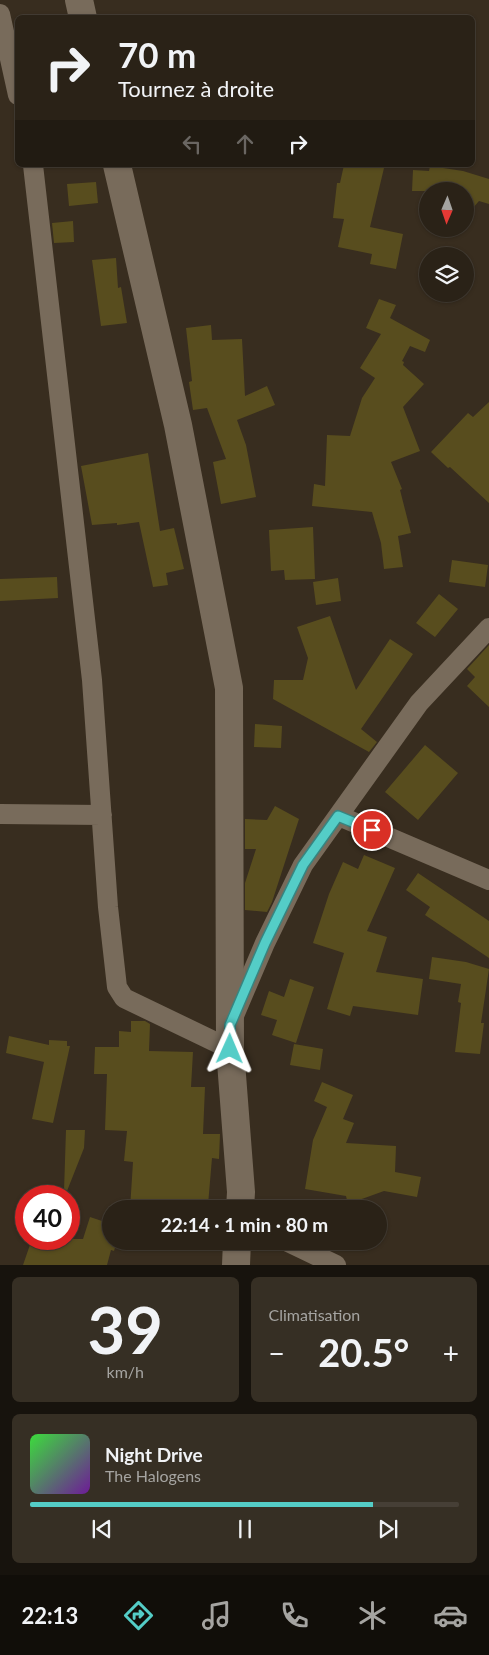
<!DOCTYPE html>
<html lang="fr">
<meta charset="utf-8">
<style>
body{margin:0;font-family:Lato,sans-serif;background:#362f24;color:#f1f3f6;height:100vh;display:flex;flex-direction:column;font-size:19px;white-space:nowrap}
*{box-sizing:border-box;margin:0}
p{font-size:16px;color:#a5a4a1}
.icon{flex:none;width:28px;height:28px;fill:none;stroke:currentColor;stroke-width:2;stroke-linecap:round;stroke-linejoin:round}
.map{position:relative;height:1265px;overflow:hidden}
.drawer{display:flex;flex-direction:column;gap:12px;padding:12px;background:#17130d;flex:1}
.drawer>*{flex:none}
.banner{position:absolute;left:15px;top:15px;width:460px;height:152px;border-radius:8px;box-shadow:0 1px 4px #0004,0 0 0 1px #463f36;background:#2a2217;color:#f1f3f6;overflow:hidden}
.needle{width:32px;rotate:182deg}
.fabs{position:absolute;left:419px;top:182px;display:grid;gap:10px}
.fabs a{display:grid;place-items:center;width:55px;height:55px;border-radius:50%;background:#2a2217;box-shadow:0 1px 4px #0004,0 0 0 1px #463f36;font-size:25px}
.speed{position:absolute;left:15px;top:1185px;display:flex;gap:10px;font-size:25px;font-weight:700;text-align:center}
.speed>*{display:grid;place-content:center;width:65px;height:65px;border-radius:50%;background:#2a2217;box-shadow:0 1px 4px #0004,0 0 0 1px #463f36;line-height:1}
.speed .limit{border:8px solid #d22;background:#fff;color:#111}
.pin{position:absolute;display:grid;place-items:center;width:42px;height:42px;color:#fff;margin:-21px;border:2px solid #fff;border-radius:50%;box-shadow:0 1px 5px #0007}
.me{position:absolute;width:55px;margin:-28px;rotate:1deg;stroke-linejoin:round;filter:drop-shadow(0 0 4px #0008)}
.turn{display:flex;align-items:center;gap:18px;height:105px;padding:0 20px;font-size:22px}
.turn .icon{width:65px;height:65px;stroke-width:2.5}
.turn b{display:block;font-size:35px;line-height:42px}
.lanes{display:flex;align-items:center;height:48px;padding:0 20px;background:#0003;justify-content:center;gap:25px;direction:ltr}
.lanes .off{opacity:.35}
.big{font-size:38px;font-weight:700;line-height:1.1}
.drawer .tile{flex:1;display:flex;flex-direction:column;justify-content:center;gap:8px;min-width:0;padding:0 18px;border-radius:8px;background:#362f24}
.drawer .dial{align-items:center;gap:0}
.dial b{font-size:65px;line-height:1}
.song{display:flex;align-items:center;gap:15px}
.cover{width:60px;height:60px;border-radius:8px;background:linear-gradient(135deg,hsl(120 70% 55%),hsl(280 70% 35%))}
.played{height:5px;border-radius:2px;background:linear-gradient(90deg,#54cdc7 80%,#463f36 80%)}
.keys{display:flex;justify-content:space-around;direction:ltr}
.heat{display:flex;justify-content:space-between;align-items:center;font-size:28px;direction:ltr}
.drawer .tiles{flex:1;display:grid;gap:12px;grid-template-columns:1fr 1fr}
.tile:last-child{grid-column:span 2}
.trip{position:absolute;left:102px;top:1200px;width:285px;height:50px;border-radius:25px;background:#2a2217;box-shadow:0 1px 4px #0004,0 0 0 1px #463f36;font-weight:700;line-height:50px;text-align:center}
.tab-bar{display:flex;height:80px;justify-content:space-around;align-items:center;background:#110e09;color:#a5a4a1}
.tab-bar .icon{width:35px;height:35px}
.tab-bar .current{color:#54cdc7}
.tab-bar b{font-size:22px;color:#f1f3f6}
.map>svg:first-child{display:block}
.building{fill:#584d1e}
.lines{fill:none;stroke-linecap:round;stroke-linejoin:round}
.street{stroke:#786b5b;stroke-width:20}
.secondary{stroke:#786b5b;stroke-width:28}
.route-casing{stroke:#378581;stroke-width:12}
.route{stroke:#54cdc7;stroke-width:9}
</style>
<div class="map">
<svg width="489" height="1265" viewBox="0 0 489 1265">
<rect width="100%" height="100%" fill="#382d1f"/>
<!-- building -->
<path class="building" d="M 344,165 L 377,165 L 376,167 L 384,168 L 370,227 L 403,234 L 396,269 L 370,264 L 372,254 L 338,247 L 344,219 L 333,218 L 337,183 L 340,183 Z
M 430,166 L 463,171 L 489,179 L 489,204 L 479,201 L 465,217 L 465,191 L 412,191 L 413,170 L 429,171 Z
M 96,182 L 98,203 L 69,206 L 67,184 Z
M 73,221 L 74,242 L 54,243 L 52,223 Z
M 116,258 L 118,288 L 121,287 L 127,323 L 101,326 L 92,260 Z
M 379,299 L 396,305 L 390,318 L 430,340 L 425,352 L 410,346 L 402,361 L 404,362 L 403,365 L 424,384 L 403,407 L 420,451 L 391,462 L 402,489 L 400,490 L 411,533 L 398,536 L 403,567 L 384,569 L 381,543 L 372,512 L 312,506 L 314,484 L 325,486 L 327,435 L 350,436 L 362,398 L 375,378 L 360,368 L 381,334 L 366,328 Z
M 211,325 L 212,340 L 242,339 L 245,396 L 267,386 L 275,405 L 237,420 L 246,445 L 256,497 L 221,504 L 213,462 L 226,459 L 207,408 L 193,410 L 189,382 L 192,381 L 186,328 Z
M 489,402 L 489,503 L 450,467 L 448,468 L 431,452 L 468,413 L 473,417 Z
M 148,453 L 160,531 L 174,528 L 184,569 L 166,573 L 168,585 L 153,587 L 139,522 L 117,525 L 117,523 L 92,525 L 81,466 Z
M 313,527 L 315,579 L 285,580 L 284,570 L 271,571 L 269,530 Z
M 452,560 L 488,565 L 485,587 L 449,582 Z
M 57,577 L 58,598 L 0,601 L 0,579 Z
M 338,578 L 341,601 L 316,605 L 313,582 Z
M 439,594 L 458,609 L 435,637 L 416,623 Z
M 330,616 L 356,690 L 390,639 L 413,654 L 361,729 L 377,742 L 369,752 L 273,699 L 274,680 L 303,680 L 308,658 L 297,627 Z
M 489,645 L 489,707 L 467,686 L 475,677 L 467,669 Z
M 255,724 L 282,726 L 281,748 L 254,747 Z
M 425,745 L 458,773 L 418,820 L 385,792 Z
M 275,806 L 299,819 L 272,902 L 267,912 L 245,910 L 245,883 L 256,849 L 245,849 L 245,819 L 267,820 Z
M 364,855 L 395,868 L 367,931 L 387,937 L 376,972 L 423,979 L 418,1015 L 353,1006 L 350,1016 L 327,1009 L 344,953 L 313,943 L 329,894 L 343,862 L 358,869 Z
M 418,873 L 489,921 L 489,958 L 425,915 L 430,907 L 406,890 Z
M 432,957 L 466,962 L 489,969 L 481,1023 L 484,1023 L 480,1054 L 455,1052 L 461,1003 L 458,1002 L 461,984 L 429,979 Z
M 290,979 L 314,987 L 296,1043 L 272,1035 L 277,1020 L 261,1015 L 269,991 L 284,997 Z
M 131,1021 L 145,1021 L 150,1024 L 149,1051 L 193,1052 L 191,1087 L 205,1087 L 203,1134 L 220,1134 L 219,1159 L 212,1158 L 208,1205 L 150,1200 L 150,1209 L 130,1209 L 133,1162 L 124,1161 L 127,1131 L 105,1130 L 107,1074 L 94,1074 L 95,1047 L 119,1047 L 119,1031 L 131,1032 Z
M 9,1036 L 49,1045 L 49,1040 L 67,1041 L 67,1046 L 70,1046 L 53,1123 L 32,1119 L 44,1062 L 6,1053 Z
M 294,1044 L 323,1049 L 320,1070 L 290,1065 Z
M 322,1082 L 353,1095 L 343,1119 L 354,1123 L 346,1143 L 396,1146 L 395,1172 L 421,1177 L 417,1197 L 384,1191 L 348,1204 L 346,1196 L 305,1189 L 313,1140 L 327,1107 L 314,1101 Z
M 66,1130 L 85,1130 L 84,1148 L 67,1191 L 64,1191 Z
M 90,1217 L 111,1224 L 111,1241 L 117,1241 L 114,1251 L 111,1250 L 107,1265 L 23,1265 L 32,1239 L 83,1239 Z"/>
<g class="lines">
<!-- street -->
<path class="street" d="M 0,14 L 18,95
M 33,165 L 92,680 L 108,907 L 117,987 L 124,998 L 230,1049
M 0,814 L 102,815
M 339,816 L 489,880
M 233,1018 L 265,943 L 303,865 L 419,703 L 489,628
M 286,1241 L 336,1265"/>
<!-- secondary -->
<path class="secondary" d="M 79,0 L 83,18
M 117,165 L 178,425 L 229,688 L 230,1049 L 241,1192 L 240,1209
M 236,1265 L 237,1241"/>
</g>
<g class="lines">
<defs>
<path id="route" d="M 230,1049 L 230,1025 L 265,943 L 303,865 L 338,816 L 372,830"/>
</defs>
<!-- route casing -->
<use href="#route" class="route-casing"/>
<!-- route -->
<use href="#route" class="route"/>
</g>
</svg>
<div class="fabs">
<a><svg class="needle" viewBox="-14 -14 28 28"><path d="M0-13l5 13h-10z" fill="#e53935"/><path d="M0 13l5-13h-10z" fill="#a5a4a1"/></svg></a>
<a><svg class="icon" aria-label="layers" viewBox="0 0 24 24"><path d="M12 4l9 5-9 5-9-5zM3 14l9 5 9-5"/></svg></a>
</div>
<div class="speed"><div class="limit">40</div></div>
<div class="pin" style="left:372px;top:830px;background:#d93025"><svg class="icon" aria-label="arrive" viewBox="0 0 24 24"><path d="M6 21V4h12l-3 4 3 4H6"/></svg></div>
<svg class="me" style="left:230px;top:1049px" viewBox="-20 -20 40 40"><path d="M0-17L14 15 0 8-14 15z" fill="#54cdc7" stroke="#fff" stroke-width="4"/></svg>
<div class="trip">22:14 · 1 min · 80 m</div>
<div class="banner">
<div class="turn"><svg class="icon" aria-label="right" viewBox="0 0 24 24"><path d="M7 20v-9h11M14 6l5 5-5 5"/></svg><div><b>70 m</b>Tournez à droite</div></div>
<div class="lanes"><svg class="icon off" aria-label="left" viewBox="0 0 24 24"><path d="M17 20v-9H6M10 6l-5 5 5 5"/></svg><svg class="icon off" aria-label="ahead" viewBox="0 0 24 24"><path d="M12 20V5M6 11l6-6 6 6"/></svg><svg class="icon" aria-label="right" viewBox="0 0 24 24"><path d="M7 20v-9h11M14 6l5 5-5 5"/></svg></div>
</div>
</div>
<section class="drawer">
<div class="tiles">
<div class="tile dial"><b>39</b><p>km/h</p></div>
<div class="tile"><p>Climatisation</p>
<div class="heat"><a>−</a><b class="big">20.5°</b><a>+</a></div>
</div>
<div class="tile">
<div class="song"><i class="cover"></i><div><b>Night Drive</b><p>The Halogens</p></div></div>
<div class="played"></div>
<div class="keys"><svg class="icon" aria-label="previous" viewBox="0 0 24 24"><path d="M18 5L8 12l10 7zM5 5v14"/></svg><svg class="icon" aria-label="pause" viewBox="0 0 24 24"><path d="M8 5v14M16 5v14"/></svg><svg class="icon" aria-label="next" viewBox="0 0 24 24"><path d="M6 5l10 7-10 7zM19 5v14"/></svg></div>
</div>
</div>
</section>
<nav class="tab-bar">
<b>22:13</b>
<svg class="icon current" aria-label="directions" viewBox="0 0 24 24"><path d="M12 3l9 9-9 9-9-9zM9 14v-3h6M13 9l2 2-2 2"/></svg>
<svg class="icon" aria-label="music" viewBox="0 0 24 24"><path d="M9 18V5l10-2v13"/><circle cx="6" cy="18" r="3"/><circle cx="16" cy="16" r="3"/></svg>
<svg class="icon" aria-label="phone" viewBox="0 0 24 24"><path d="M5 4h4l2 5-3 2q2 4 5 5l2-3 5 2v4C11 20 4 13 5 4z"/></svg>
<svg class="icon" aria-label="climate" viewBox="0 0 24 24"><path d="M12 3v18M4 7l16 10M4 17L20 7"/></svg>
<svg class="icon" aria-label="car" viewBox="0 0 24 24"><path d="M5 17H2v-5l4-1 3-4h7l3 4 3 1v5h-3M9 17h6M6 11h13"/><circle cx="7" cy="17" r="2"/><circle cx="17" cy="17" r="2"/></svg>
</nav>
